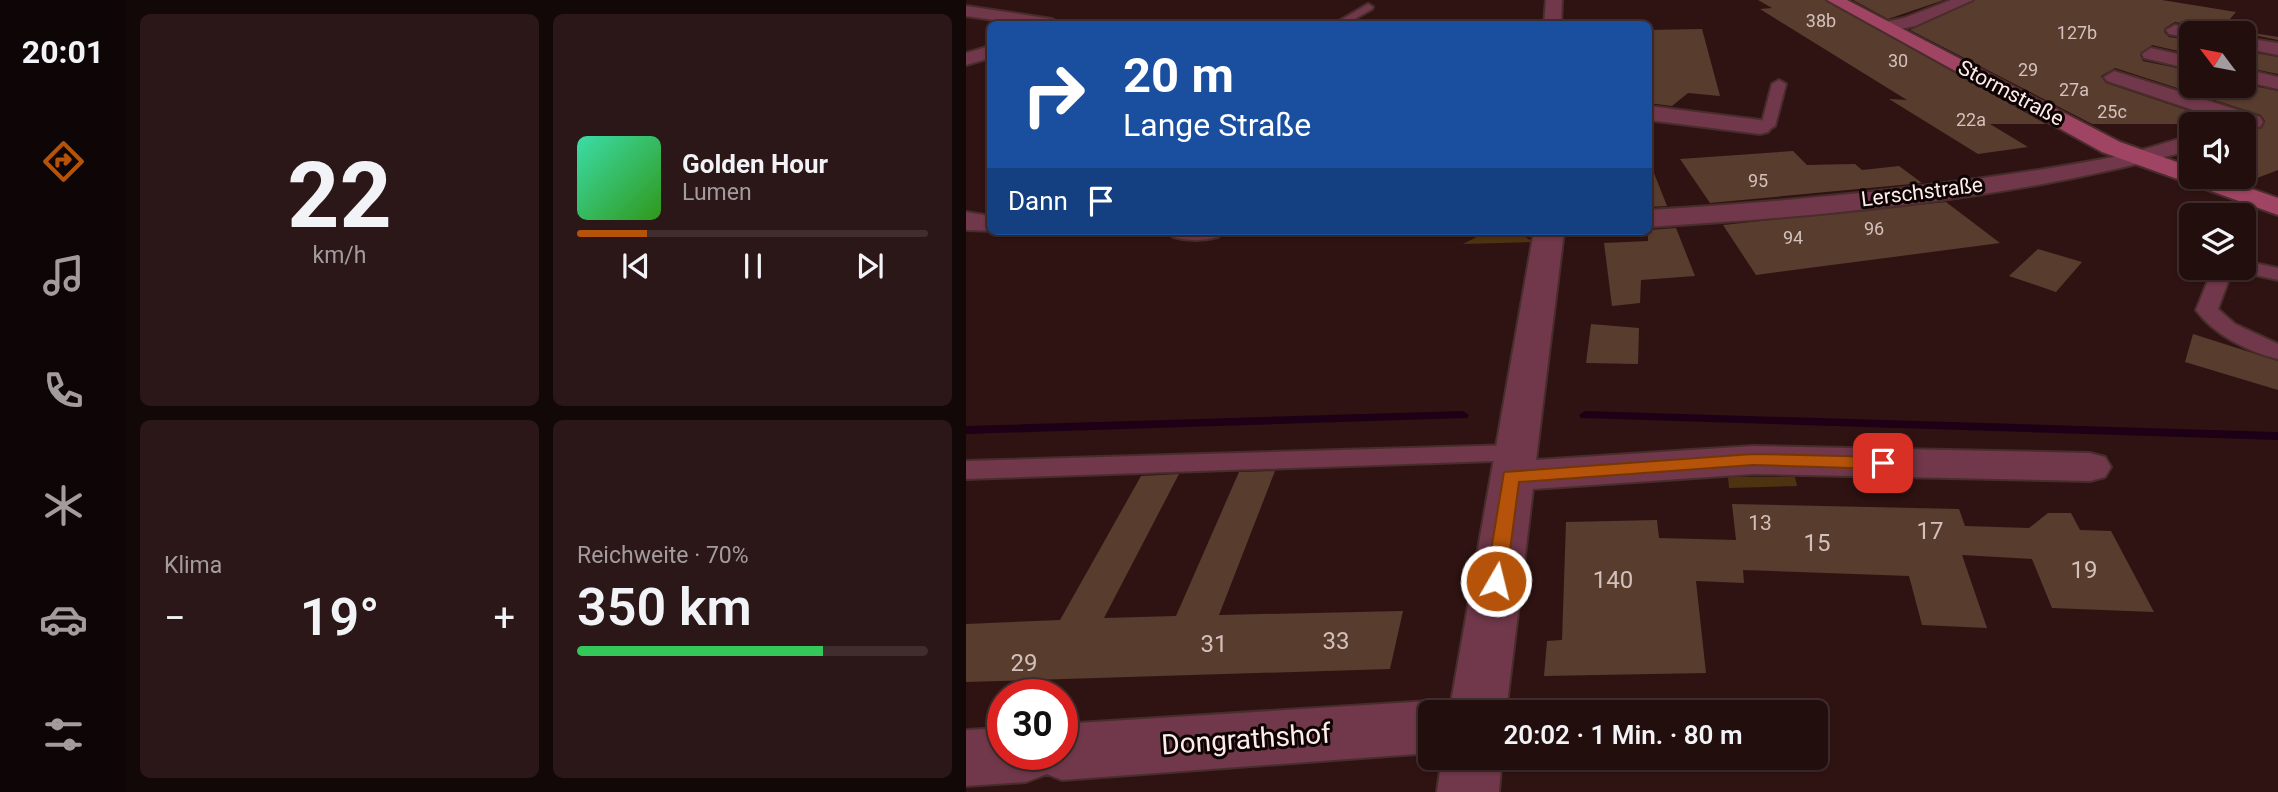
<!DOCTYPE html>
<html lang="de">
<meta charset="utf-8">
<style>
body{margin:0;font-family:Roboto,sans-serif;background:#2b1717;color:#f1f3f6;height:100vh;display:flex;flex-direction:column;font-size:26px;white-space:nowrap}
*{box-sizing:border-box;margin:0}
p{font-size:23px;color:#a39c9e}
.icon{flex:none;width:38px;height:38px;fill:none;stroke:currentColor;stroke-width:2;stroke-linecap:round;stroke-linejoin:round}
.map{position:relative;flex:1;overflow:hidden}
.drawer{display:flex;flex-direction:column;gap:14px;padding:14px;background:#130808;width:840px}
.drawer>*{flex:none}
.banner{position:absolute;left:21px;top:21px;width:665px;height:214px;border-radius:10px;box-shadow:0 2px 5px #0004,0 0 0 2px #402e2e;background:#1a4fa0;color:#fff;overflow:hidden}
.needle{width:46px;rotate:302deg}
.fabs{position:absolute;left:1213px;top:21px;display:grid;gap:14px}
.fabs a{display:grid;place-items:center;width:77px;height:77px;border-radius:10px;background:#230e0e;box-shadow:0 2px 5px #0004,0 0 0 2px #402e2e;font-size:35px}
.speed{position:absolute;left:21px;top:679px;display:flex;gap:14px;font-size:35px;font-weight:700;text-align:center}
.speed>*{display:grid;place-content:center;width:91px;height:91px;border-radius:50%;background:#230e0e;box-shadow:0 2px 5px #0004,0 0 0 2px #402e2e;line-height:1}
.speed .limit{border:10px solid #d22;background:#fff;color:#111}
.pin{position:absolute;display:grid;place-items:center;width:60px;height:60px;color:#fff;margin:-30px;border-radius:14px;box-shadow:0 4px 10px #0006}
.me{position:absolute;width:77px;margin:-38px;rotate:8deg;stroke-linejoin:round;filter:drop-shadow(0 0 5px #0008)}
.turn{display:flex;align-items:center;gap:24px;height:147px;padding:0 21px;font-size:32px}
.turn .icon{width:91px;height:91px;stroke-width:2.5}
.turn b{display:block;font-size:49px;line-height:60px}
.then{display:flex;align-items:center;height:66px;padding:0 21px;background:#0003;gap:14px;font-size:26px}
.big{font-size:52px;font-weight:600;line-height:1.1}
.drawer .tile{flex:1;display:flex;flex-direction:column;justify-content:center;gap:10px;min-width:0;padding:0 24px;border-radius:10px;background:#2b1717}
.drawer .dial{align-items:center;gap:0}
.dial b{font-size:91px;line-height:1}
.song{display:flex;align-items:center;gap:21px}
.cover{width:84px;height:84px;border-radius:10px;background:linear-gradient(135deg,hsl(160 70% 55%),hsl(110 70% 35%))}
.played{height:7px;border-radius:4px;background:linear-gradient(90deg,#b45309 20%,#402e2e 20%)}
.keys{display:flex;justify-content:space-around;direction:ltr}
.heat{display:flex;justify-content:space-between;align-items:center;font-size:38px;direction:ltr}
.charge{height:10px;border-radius:5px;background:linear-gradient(90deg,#34c759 70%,#402e2e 0)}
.drawer .tiles{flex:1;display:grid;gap:14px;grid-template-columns:repeat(2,1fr)}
.trip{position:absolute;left:452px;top:700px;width:410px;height:70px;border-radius:10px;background:#230e0e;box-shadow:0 2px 5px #0004,0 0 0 2px #402e2e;font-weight:600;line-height:70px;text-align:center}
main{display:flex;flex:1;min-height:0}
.tabs{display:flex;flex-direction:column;width:126px;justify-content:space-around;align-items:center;background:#0e0606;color:#a39c9e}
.tabs .icon{width:49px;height:49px}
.tabs .on{color:#b45309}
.tabs b{font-size:32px;color:#f1f3f6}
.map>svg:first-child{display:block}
.green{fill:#4e3310}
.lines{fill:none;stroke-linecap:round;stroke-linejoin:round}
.stream{fill:#1d0016;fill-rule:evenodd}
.building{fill:#583c2e}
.lane-casing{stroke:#482d2c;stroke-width:4}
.street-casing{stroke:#482d2c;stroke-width:4}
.secondary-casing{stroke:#482d2c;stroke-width:4}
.lane{fill:#70384a;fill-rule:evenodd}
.street{fill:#70384a;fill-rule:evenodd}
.secondary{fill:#9f4563;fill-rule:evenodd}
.route{fill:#b45309;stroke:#753606;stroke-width:2}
.labels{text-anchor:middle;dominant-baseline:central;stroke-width:6;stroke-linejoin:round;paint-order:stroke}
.far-number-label{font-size:18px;fill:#d4c0bb}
.far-street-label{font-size:21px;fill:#fdecea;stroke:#0f0404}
.number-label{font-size:21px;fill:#d4c0bb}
.near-number-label{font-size:24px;fill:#d4c0bb}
.near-street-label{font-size:28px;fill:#fdecea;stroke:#0f0404}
</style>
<main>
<nav class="tabs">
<b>20:01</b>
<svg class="icon on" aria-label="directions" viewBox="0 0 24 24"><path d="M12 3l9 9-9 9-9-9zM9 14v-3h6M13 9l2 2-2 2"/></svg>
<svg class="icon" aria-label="music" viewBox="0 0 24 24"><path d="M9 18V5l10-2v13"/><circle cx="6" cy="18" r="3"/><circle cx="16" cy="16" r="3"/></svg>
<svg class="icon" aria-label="phone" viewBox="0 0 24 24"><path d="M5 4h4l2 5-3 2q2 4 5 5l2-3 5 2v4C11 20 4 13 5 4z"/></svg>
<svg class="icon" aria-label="climate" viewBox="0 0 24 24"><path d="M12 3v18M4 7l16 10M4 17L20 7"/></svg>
<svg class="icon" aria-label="car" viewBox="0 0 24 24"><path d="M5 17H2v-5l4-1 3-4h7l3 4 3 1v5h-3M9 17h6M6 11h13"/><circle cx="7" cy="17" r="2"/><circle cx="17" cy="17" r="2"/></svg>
<svg class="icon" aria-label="filters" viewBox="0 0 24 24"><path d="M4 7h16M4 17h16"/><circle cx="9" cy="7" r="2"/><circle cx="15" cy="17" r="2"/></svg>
</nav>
<section class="drawer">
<div class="tiles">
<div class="tile dial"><b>22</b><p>km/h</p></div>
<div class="tile">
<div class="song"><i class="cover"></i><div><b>Golden Hour</b><p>Lumen</p></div></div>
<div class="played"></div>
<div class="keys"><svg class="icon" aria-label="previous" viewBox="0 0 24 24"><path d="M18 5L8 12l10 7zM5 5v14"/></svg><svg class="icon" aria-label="pause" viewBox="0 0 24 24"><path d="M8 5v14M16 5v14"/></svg><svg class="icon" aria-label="next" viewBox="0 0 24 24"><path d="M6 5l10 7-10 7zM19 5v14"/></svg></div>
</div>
<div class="tile"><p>Klima</p>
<div class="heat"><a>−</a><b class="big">19°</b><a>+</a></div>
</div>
<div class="tile"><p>Reichweite · 70%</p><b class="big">350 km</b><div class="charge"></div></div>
</div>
</section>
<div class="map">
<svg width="1312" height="792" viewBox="0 0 1312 792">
<rect width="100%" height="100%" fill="#2f1312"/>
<!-- green -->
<path class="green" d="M 534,231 L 555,234 L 567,242 L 497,244 L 520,232 Z
M 762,477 L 829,477 L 831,486 L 763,488 Z"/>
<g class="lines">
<!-- stream -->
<path class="stream" d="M 497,411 L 503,415 L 501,418 L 0,434 L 0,426 Z
M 619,411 L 1312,432 L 1312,440 L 615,418 L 613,415 Z"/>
</g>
<!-- building -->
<path class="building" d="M 792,0 L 859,0 L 1080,124 L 1024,124 L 1062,147 L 1012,154 L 923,99 L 941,100 L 794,9 L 806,8 Z
M 887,0 L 978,0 L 922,19 Z
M 1009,0 L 1196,0 L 1270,12 L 1256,28 L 1312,37 L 1312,40 L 1278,33 L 1240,33 L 1234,26 L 1209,22 L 1199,28 L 1198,32 L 1203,37 L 1225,40 L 1225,54 L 1186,45 L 1174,55 L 1177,61 L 1225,71 L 1225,86 L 1278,84 L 1312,91 L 1312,170 L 1278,183 L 1278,132 L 1296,128 L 1299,121 L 1295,115 L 1149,68 L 1135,76 L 1140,83 L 1262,124 L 1126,124 L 944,30 Z
M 736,29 L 754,96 L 722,93 L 706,106 L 682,103 L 682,30 Z
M 1278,51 L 1312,57 L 1312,74 L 1278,67 Z
M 827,151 L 841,165 L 889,164 L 896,170 L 933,166 L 956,183 L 744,203 L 714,159 Z
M 684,163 L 701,206 L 682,207 Z
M 980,202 L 1034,243 L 790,275 L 757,225 Z
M 710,228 L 729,276 L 675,280 L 674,303 L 646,306 L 638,243 L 682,241 L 682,230 Z
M 1072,249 L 1116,262 L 1090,292 L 1043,276 Z
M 625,324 L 673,328 L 672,364 L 620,363 Z
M 1227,334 L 1312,361 L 1312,390 L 1219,362 Z
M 309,471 L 253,615 L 437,611 L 424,669 L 0,682 L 0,624 L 94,620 L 175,476 L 213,474 L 138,618 L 210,616 L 273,472 Z
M 766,504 L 993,509 L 999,526 L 1063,528 L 1082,513 L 1105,513 L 1114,530 L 1145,531 L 1188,612 L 1086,608 L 1066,559 L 996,555 L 1021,628 L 956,625 L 943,576 L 777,570 L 778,583 L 730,581 L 740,673 L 578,676 L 581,641 L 596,640 L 600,522 L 691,520 L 693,538 L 770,540 Z"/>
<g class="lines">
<defs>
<path id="lane" d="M 402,4 L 407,7 L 406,9 L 380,24 L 368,24 Z
M 813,80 L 820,84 L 809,126 L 802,130 L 789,130 L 789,124 L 796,122 L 806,84 Z
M 1278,261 L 1312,268 L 1312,280 L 1271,271 L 1269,268 L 1278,268 Z
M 1247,268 L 1267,268 L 1252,309 L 1269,324 L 1312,344 L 1312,359 C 1283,352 1248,335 1230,310 Z
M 548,445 L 557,448 L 561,454 L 557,460 L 0,479 L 0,461 Z"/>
<path id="street" d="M 580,0 L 596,0 L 595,24 L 578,24 Z
M 985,0 L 1007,0 L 949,26 L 920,32 L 911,27 L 914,23 L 938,18 Z
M 0,6 L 86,19 L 95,24 L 56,24 L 0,16 Z
M 1209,25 L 1234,29 L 1237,33 L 1225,33 L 1225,38 L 1203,34 L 1200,30 Z
M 1278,38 L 1312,43 L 1312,55 L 1278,48 Z
M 24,46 L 24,58 L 0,65 L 0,53 Z
M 1185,48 L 1225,57 L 1225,69 L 1178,58 L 1176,54 Z
M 1278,69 L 1312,77 L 1312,89 L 1278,81 Z
M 1148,71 L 1294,117 L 1297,122 L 1294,127 L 1278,127 L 1141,81 L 1138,77 Z
M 682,106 L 794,120 L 802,122 L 806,127 L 802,132 L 794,134 L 682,120 Z
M 1225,136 L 1225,150 C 1050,199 863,216 682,227 L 682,210 C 834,201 988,186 1137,159 C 1167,154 1196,143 1225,136 Z
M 0,212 L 24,216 L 24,231 L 30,231 L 0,230 Z
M 202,231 L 257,231 L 252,237 C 237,241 222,241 207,237 Z
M 568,231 L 598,231 L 570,460 L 787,446 L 1124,453 L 1139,457 L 1145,467 L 1139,477 L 1124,481 L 787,474 L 567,489 L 540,712 L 464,712 L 464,753 L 96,780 L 81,774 L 60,782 L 0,786 L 0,730 L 37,728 L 37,754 L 96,754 L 96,724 L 464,701 L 484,708 Z
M 476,758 L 536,758 L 533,792 L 471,792 Z"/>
<path id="secondary" d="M 861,0 L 881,0 L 1154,142 L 1225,167 L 1225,177 L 1251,177 L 1312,198 L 1312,215 L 1136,152 Z"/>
</defs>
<!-- lane casing -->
<use href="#lane" class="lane-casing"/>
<!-- street casing -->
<use href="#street" class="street-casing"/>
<!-- secondary casing -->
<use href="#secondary" class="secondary-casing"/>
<!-- lane -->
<use href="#lane" class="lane"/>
<!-- street -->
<use href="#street" class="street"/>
<!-- secondary -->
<use href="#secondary" class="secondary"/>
</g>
<!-- route -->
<path class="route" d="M 787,454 L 917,457 L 926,463 L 917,469 L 787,465 L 553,482 L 540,581 L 537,587 L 523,587 L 520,581 L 538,472 Z"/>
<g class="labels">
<!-- far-number labels -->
<g class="far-number-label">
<text x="855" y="20">38b</text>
<text x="1111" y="32">127b</text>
<text x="932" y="60">30</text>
<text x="1062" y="69">29</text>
<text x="1108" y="89">27a</text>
<text x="1146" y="111">25c</text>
<text x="1005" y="119">22a</text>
<text x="792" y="180">95</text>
<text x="908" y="228">96</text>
<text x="827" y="237">94</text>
</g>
<!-- far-street labels -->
<g class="far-street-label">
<text transform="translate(1045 93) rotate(28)">Stormstraße</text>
<text transform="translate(956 192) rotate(-7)">Lerschstraße</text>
</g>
<!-- number labels -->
<g class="number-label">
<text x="794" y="523">13</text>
</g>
<!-- near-number labels -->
<g class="near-number-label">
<text x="964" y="531">17</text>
<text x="851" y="543">15</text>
<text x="1118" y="570">19</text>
<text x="647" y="580">140</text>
<text x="370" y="641">33</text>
<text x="248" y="644">31</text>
<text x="58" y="663">29</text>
</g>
<!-- near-street labels -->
<g class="near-street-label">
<text transform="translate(280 739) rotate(-4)">Dongrathshof</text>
</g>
</g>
</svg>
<div class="fabs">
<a><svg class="needle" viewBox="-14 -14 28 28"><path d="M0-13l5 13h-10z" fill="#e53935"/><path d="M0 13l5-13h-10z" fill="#a39c9e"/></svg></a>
<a><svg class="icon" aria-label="sound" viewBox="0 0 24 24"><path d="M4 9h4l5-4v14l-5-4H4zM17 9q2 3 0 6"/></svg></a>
<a><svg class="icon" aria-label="layers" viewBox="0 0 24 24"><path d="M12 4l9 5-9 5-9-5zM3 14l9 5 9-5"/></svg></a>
</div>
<div class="speed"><div class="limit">30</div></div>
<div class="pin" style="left:917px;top:463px;background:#d93025"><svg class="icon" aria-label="arrive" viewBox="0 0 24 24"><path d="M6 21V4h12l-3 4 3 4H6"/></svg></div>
<svg class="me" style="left:530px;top:581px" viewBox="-20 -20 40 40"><circle r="17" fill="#b45309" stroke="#fff" stroke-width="3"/><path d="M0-11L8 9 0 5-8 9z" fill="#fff"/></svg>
<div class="trip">20:02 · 1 Min. · 80 m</div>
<div class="banner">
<div class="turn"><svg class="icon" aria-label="right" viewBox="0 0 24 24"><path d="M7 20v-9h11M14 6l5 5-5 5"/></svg><div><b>20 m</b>Lange Straße</div></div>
<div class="then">Dann<svg class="icon" aria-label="arrive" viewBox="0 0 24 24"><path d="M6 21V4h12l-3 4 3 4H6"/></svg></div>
</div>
</div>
</main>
